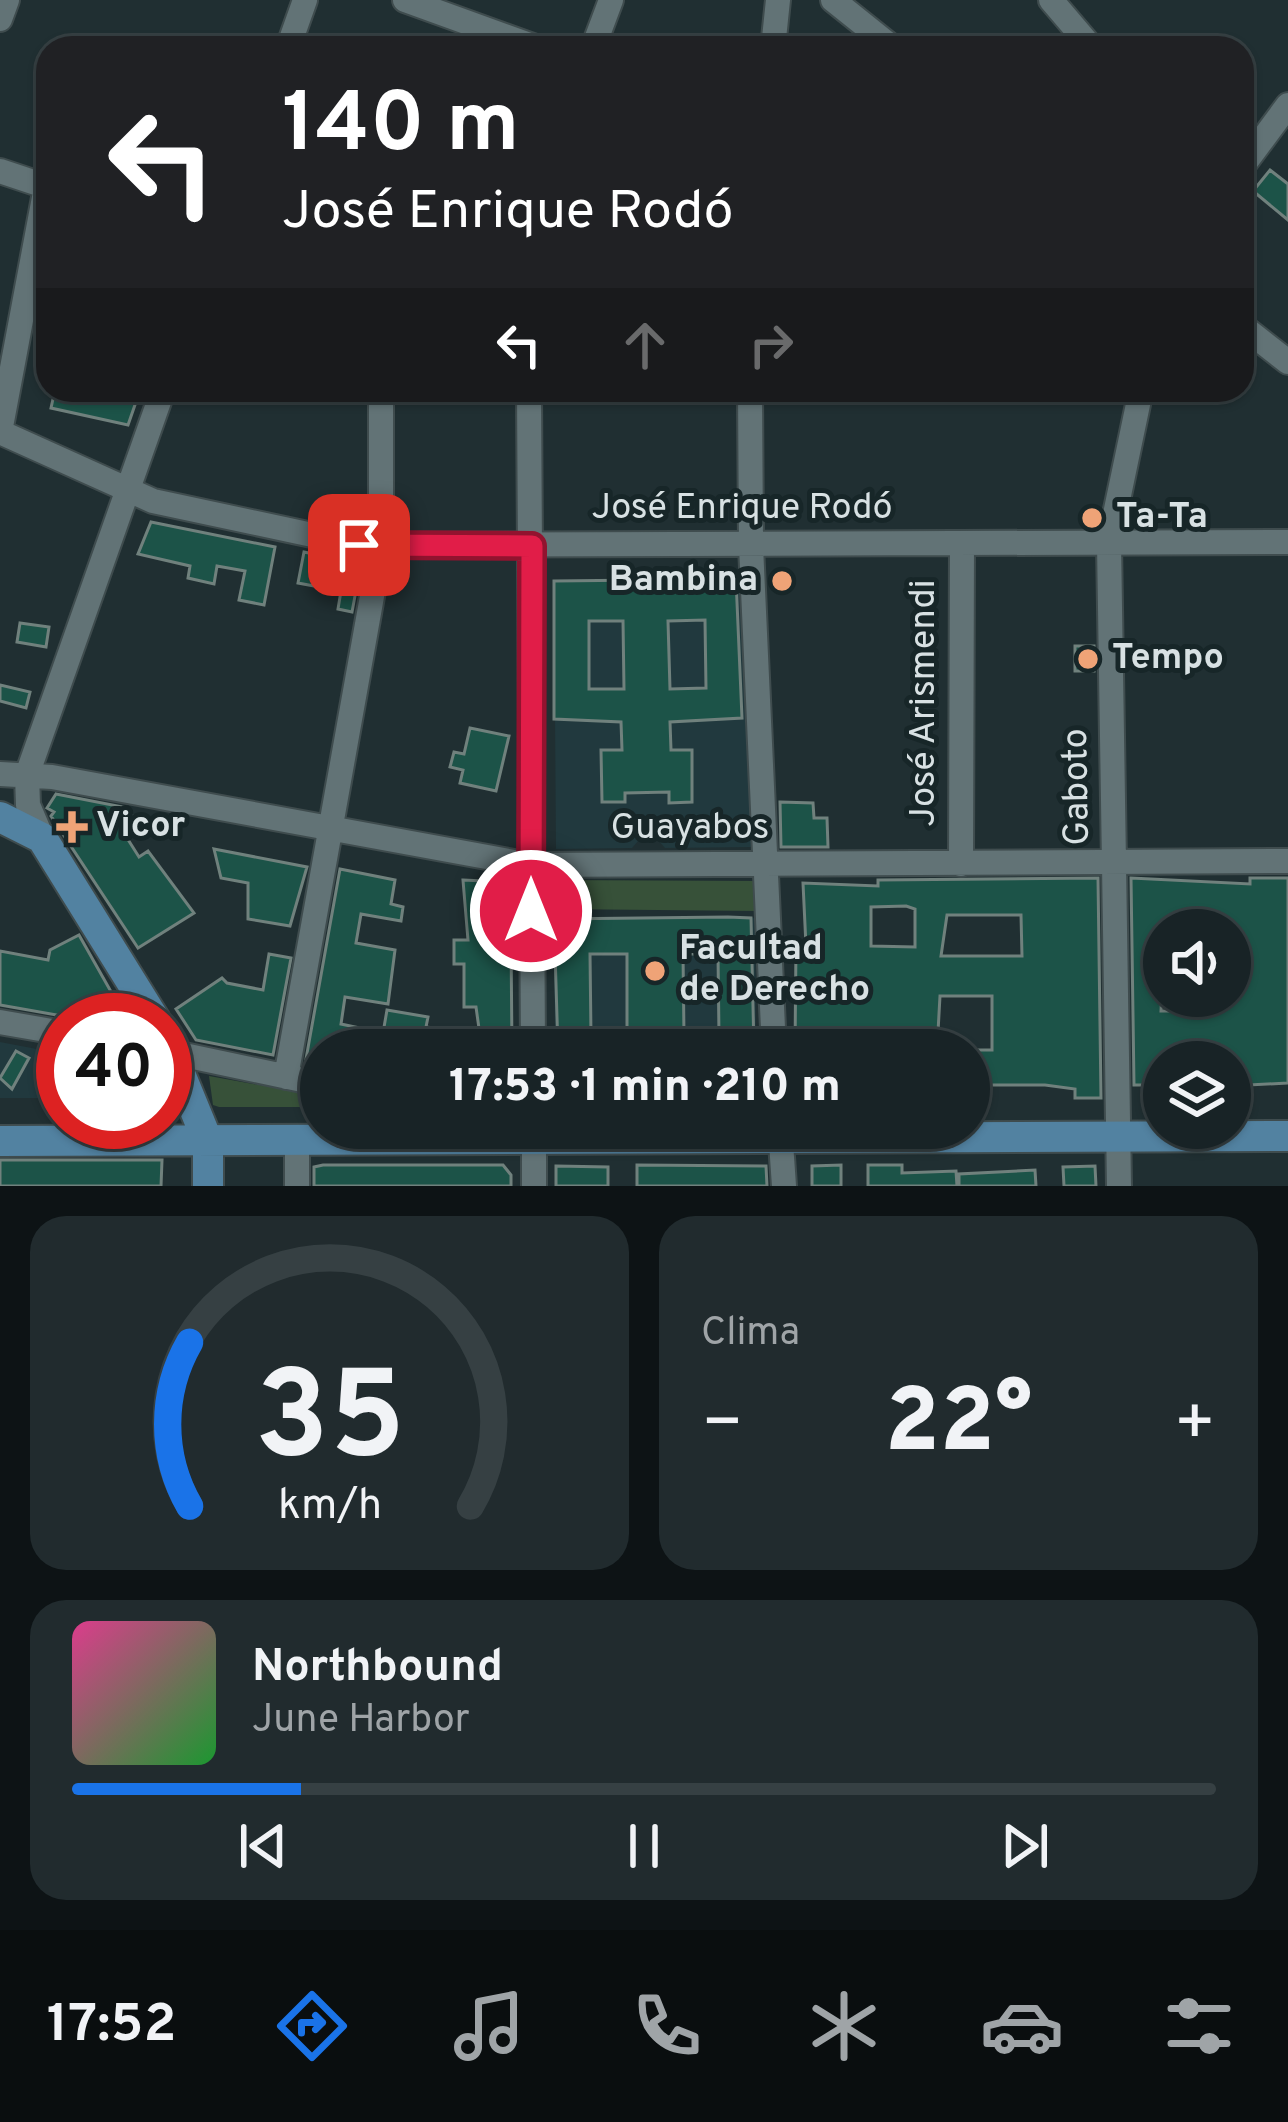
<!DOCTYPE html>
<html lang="es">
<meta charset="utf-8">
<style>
body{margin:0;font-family:Overpass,sans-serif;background:#212b2e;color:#f1f3f6;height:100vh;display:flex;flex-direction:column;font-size:45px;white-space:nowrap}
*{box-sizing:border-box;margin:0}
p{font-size:39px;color:#9fa4a7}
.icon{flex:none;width:66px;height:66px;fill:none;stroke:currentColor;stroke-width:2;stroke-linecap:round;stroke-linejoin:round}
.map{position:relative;height:1186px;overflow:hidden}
.side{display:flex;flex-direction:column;gap:30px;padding:30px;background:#0d1315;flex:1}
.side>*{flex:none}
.banner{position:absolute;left:36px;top:36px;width:1218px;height:366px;border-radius:36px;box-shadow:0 3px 9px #0004,0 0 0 3px #364043;background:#202124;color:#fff;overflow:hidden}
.fabs{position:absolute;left:1143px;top:909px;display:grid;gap:24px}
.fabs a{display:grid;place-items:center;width:108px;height:108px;border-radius:50%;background:#182326;box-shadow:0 3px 9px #0004,0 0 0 3px #364043;font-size:60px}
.speed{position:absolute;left:36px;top:993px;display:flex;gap:24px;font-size:60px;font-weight:700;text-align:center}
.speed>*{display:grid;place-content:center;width:156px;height:156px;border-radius:50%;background:#182326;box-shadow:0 3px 9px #0004,0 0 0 3px #364043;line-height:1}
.speed .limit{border:18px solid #d22;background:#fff;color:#111}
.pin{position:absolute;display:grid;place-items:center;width:102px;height:102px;color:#fff;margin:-51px;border-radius:24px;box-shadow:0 6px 18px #0006}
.me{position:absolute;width:132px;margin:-66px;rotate:0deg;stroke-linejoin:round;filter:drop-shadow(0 0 9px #0008)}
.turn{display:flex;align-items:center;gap:42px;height:252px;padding:0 48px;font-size:54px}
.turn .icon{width:156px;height:156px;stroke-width:2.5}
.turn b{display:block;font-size:84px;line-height:102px}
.lanes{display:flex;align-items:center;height:114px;padding:0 48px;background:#0003;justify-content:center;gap:60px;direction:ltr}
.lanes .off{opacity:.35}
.big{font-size:90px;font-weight:800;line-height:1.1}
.side .tile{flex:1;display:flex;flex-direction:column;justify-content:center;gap:18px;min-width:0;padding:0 42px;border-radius:36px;background:#212b2e}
.side .dial{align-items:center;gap:0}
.dial svg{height:312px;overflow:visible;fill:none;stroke:#364043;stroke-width:7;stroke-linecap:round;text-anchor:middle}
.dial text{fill:#f1f3f6;stroke:none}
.song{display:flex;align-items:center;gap:36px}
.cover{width:144px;height:144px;border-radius:18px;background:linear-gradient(135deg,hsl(330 70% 55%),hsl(130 70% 35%))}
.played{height:12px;border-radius:6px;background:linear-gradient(90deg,#1a73e8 20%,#364043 20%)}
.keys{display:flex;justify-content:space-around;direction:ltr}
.heat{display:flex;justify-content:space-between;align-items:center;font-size:66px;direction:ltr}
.side .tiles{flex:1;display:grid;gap:30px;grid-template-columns:1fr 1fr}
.tile:last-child{grid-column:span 2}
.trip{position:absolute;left:300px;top:1029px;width:690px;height:120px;border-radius:60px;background:#182326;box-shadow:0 3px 9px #0004,0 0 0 3px #364043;font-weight:800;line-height:120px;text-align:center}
.menu{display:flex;height:192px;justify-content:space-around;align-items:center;background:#0a0e0f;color:#9fa4a7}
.menu .icon{width:84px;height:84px}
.menu .active{color:#1a73e8}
.menu b{font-size:54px;color:#f1f3f6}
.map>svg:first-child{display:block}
.built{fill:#21393e}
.green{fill:#375139}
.building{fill:#1c5348;stroke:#70817d;stroke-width:3;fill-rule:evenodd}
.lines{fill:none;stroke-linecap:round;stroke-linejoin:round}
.minor-casing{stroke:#3f4c4e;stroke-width:28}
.major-casing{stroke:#3f4c4e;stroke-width:34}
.minor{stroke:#627376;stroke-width:24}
.major{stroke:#5282a1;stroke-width:30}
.route-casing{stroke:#92132f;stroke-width:30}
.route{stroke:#e11d48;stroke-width:21}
.poi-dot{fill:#efa377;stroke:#172628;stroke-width:4.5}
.labels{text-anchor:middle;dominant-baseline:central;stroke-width:10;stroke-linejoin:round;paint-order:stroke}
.street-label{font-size:36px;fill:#d8e1e3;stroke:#172628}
.poi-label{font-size:36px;font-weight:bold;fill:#d8e1e3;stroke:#172628;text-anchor:start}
</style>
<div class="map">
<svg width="1288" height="1186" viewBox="0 0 1288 1186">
<rect width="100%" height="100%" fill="#202f32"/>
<!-- built -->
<path class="built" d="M 740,579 L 755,847 L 665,848 L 657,839 L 639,840 L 632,848 L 556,849 L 554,581 Z
M 755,918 L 756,1050 L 555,1050 L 554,919 Z
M 0,1042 L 63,1054 L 63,1098 L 0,1098 Z"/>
<!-- green -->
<path class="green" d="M 553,880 L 759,881 L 759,911 L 553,909 Z
M 209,1076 L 321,1096 L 321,1107 L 219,1107 L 213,1105 Z"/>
<!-- building -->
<path class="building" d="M 1270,170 L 1288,184 L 1288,220 L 1253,191 Z
M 55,390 L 95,390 L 137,399 L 128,425 L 51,408 Z
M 151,522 L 275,547 L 264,605 L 239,600 L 245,571 L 217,566 L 214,584 L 188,578 L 190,566 L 138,554 Z
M 304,552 L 361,564 L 352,612 L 338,609 L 341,591 L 298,583 Z
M 736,579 L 742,718 L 670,722 L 671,750 L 692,750 L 692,802 L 669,803 L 669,792 L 625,793 L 625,802 L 602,802 L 601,750 L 622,750 L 621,722 L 554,719 L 554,581 ZM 705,620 L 706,688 L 670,689 L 668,621 ZM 589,621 L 623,621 L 624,689 L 589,689 Z
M 20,623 L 49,627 L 46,647 L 17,642 Z
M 1075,646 L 1094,646 L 1094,671 L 1075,671 Z
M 0,685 L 30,692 L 26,708 L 0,701 Z
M 470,728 L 509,736 L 496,791 L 460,783 L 463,770 L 450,767 L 454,752 L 464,754 Z
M 56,794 L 128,808 L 136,822 L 122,830 L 139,857 L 148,851 L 194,913 L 138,948 L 51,816 L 54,812 L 47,808 Z
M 780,802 L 813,803 L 814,818 L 827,818 L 828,847 L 781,847 Z
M 214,849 L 307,867 L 290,926 L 248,919 L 248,883 L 221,878 Z
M 340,869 L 395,880 L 391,904 L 403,907 L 401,921 L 361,914 L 356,943 L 395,950 L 388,1004 L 345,997 L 341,1024 L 383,1033 L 387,1010 L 428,1017 L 426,1027 L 441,1029 L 437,1050 L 321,1050 L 321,1062 L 306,1059 Z
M 1098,878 L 1101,1098 L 1075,1098 L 1075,1089 L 1045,1085 L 969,1085 L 969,1050 L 992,1050 L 992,996 L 940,996 L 937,1050 L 795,1050 L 796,946 L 806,946 L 803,883 L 878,886 L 878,880 ZM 906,906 L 915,909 L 915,947 L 871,946 L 871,907 ZM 947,915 L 1021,915 L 1022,956 L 941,956 Z
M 1131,878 L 1250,884 L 1250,878 L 1288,878 L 1288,1083 L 1230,1086 L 1230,1062 L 1164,1062 L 1164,1085 L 1134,1085 ZM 1164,930 L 1230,930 L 1230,996 L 1190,996 L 1190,1011 L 1161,1011 Z
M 463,880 L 504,882 L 502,914 L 511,940 L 512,1050 L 482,1050 L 476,1007 L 464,1007 L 464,964 L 454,964 L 454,940 L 468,940 Z
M 728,917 L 751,918 L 754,1050 L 558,1050 L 554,919 ZM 590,954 L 627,954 L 627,1036 L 591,1036 ZM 683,954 L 718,954 L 719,1036 L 684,1036 Z
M 79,935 L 127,1020 L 85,1020 L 0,1005 L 0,951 L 48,960 L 50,950 Z
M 269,954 L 291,958 L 273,1055 L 196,1040 L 176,1009 L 222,978 L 227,983 L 263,990 Z
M 16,1051 L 29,1058 L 12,1089 L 0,1078 Z
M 0,1160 L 162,1160 L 161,1186 L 0,1186 Z
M 323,1165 L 503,1165 L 511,1175 L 511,1186 L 314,1186 L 314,1167 Z
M 637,1165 L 766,1166 L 767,1186 L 637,1186 Z
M 841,1165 L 841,1186 L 812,1186 L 812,1166 Z
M 868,1165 L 902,1165 L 902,1173 L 956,1171 L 957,1186 L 868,1186 Z
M 556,1166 L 608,1167 L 608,1186 L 556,1186 Z
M 1095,1166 L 1096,1186 L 1064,1186 L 1063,1167 Z
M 1035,1170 L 1036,1186 L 959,1186 L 959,1174 Z"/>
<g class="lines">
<defs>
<path id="minor" d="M 405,0 L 538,48
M 833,0 L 893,48
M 1051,0 L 1092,48
M 0,19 L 7,0
M 288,48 L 305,0
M 593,48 L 611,0
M 773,48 L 778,0
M 1242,167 L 1288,105
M 0,171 L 48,187
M 1242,326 L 1288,362
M 529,390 L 533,1050
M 750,390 L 751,546 L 774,1050
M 0,432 L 153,501 L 359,545 L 1288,542
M 0,432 L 46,187
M 0,774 L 52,777 L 530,865 L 1288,861
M 42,838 L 28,805 L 27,775 L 163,390
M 961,864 L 962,543
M 0,1022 L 63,1033
M 165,1051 L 321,1084
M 286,1077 L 381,546 L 381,390
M 534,1128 L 534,1186
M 780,1128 L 784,1186
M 297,1186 L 297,1140
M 1119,1186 L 1109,543 L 1141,390"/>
<path id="major" d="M 0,817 L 42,838 L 155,1020
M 165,1037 L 208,1142 L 208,1186
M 0,1141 L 1288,1136"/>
</defs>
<!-- minor casing -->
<use href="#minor" class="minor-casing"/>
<!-- major casing -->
<use href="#major" class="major-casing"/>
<!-- minor -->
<use href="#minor" class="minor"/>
<!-- major -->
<use href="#major" class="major"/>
</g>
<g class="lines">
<defs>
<path id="route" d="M 359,545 L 532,546 L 531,911"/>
</defs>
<!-- route casing -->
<use href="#route" class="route-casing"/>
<!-- route -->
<use href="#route" class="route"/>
</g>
<!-- markers -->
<g class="poi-dot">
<circle cx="1092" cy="518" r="12"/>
<circle cx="782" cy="581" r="12"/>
<circle cx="1088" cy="659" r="12"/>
<path d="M66 809h12v12h12v12h-12v12h-12v-12h-12v-12h12z"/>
<circle cx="655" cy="971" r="12"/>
</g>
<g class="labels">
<!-- street labels -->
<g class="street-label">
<text x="742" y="509">José Enrique Rodó</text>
<text transform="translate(925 703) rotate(-90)">José Arismendi</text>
<text transform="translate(1078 787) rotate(-91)">Gaboto</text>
<text x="690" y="829">Guayabos</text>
</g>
<!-- poi labels -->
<g class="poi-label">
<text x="1116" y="518">Ta-Ta</text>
<text x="758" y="581" text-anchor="end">Bambina</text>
<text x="1112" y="659">Tempo</text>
<text x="96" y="827">Vicor</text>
<text x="679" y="950">Facultad<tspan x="679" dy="41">de Derecho</tspan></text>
</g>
</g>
</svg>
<div class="fabs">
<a><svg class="icon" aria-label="sound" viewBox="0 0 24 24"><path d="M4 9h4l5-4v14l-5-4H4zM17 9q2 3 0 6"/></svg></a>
<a><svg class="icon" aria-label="layers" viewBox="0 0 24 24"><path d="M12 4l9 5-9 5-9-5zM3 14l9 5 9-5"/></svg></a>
</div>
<div class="speed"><div class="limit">40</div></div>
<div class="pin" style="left:359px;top:545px;background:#d93025"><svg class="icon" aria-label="arrive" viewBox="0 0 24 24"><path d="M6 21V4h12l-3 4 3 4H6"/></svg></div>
<svg class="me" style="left:531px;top:911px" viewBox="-20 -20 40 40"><circle r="17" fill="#e11d48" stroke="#fff" stroke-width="3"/><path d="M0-11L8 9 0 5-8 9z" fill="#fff"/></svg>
<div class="trip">17:53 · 1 min · 210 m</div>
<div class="banner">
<div class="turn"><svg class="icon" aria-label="left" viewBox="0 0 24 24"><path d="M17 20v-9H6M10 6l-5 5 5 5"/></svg><div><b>140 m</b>José Enrique Rodó</div></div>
<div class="lanes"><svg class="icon" aria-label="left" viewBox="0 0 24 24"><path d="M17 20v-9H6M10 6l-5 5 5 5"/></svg><svg class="icon off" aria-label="ahead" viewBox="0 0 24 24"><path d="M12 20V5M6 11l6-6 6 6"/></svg><svg class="icon off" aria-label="right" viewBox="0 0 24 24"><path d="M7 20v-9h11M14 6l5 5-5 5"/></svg></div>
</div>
</div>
<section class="side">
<div class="tiles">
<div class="tile dial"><svg viewBox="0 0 100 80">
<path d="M14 69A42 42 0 1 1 86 69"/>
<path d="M14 69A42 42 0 0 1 14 27" stroke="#1a73e8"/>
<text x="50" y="56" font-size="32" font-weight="700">35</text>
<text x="50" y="72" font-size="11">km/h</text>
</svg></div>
<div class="tile"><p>Clima</p>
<div class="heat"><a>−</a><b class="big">22°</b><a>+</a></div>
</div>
<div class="tile">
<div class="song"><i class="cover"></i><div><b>Northbound</b><p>June Harbor</p></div></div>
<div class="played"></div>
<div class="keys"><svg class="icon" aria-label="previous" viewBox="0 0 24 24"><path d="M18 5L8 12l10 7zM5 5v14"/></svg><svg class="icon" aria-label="pause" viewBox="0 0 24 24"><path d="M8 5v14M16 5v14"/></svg><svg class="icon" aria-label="next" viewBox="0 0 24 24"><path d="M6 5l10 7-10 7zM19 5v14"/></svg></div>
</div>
</div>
</section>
<nav class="menu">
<b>17:52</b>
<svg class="icon active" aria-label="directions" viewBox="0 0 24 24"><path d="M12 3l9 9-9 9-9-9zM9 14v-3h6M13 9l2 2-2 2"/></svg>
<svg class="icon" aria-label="music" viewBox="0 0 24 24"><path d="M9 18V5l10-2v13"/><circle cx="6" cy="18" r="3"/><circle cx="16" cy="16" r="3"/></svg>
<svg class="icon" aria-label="phone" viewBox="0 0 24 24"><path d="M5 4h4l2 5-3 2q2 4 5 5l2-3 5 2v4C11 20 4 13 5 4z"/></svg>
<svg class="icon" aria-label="climate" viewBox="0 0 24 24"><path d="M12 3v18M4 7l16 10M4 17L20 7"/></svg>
<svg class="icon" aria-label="car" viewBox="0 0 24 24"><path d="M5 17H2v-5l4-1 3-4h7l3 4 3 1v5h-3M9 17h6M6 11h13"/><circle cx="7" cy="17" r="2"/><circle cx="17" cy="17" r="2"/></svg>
<svg class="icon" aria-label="filters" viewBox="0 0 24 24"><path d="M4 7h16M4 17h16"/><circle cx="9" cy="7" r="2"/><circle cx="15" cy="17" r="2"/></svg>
</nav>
